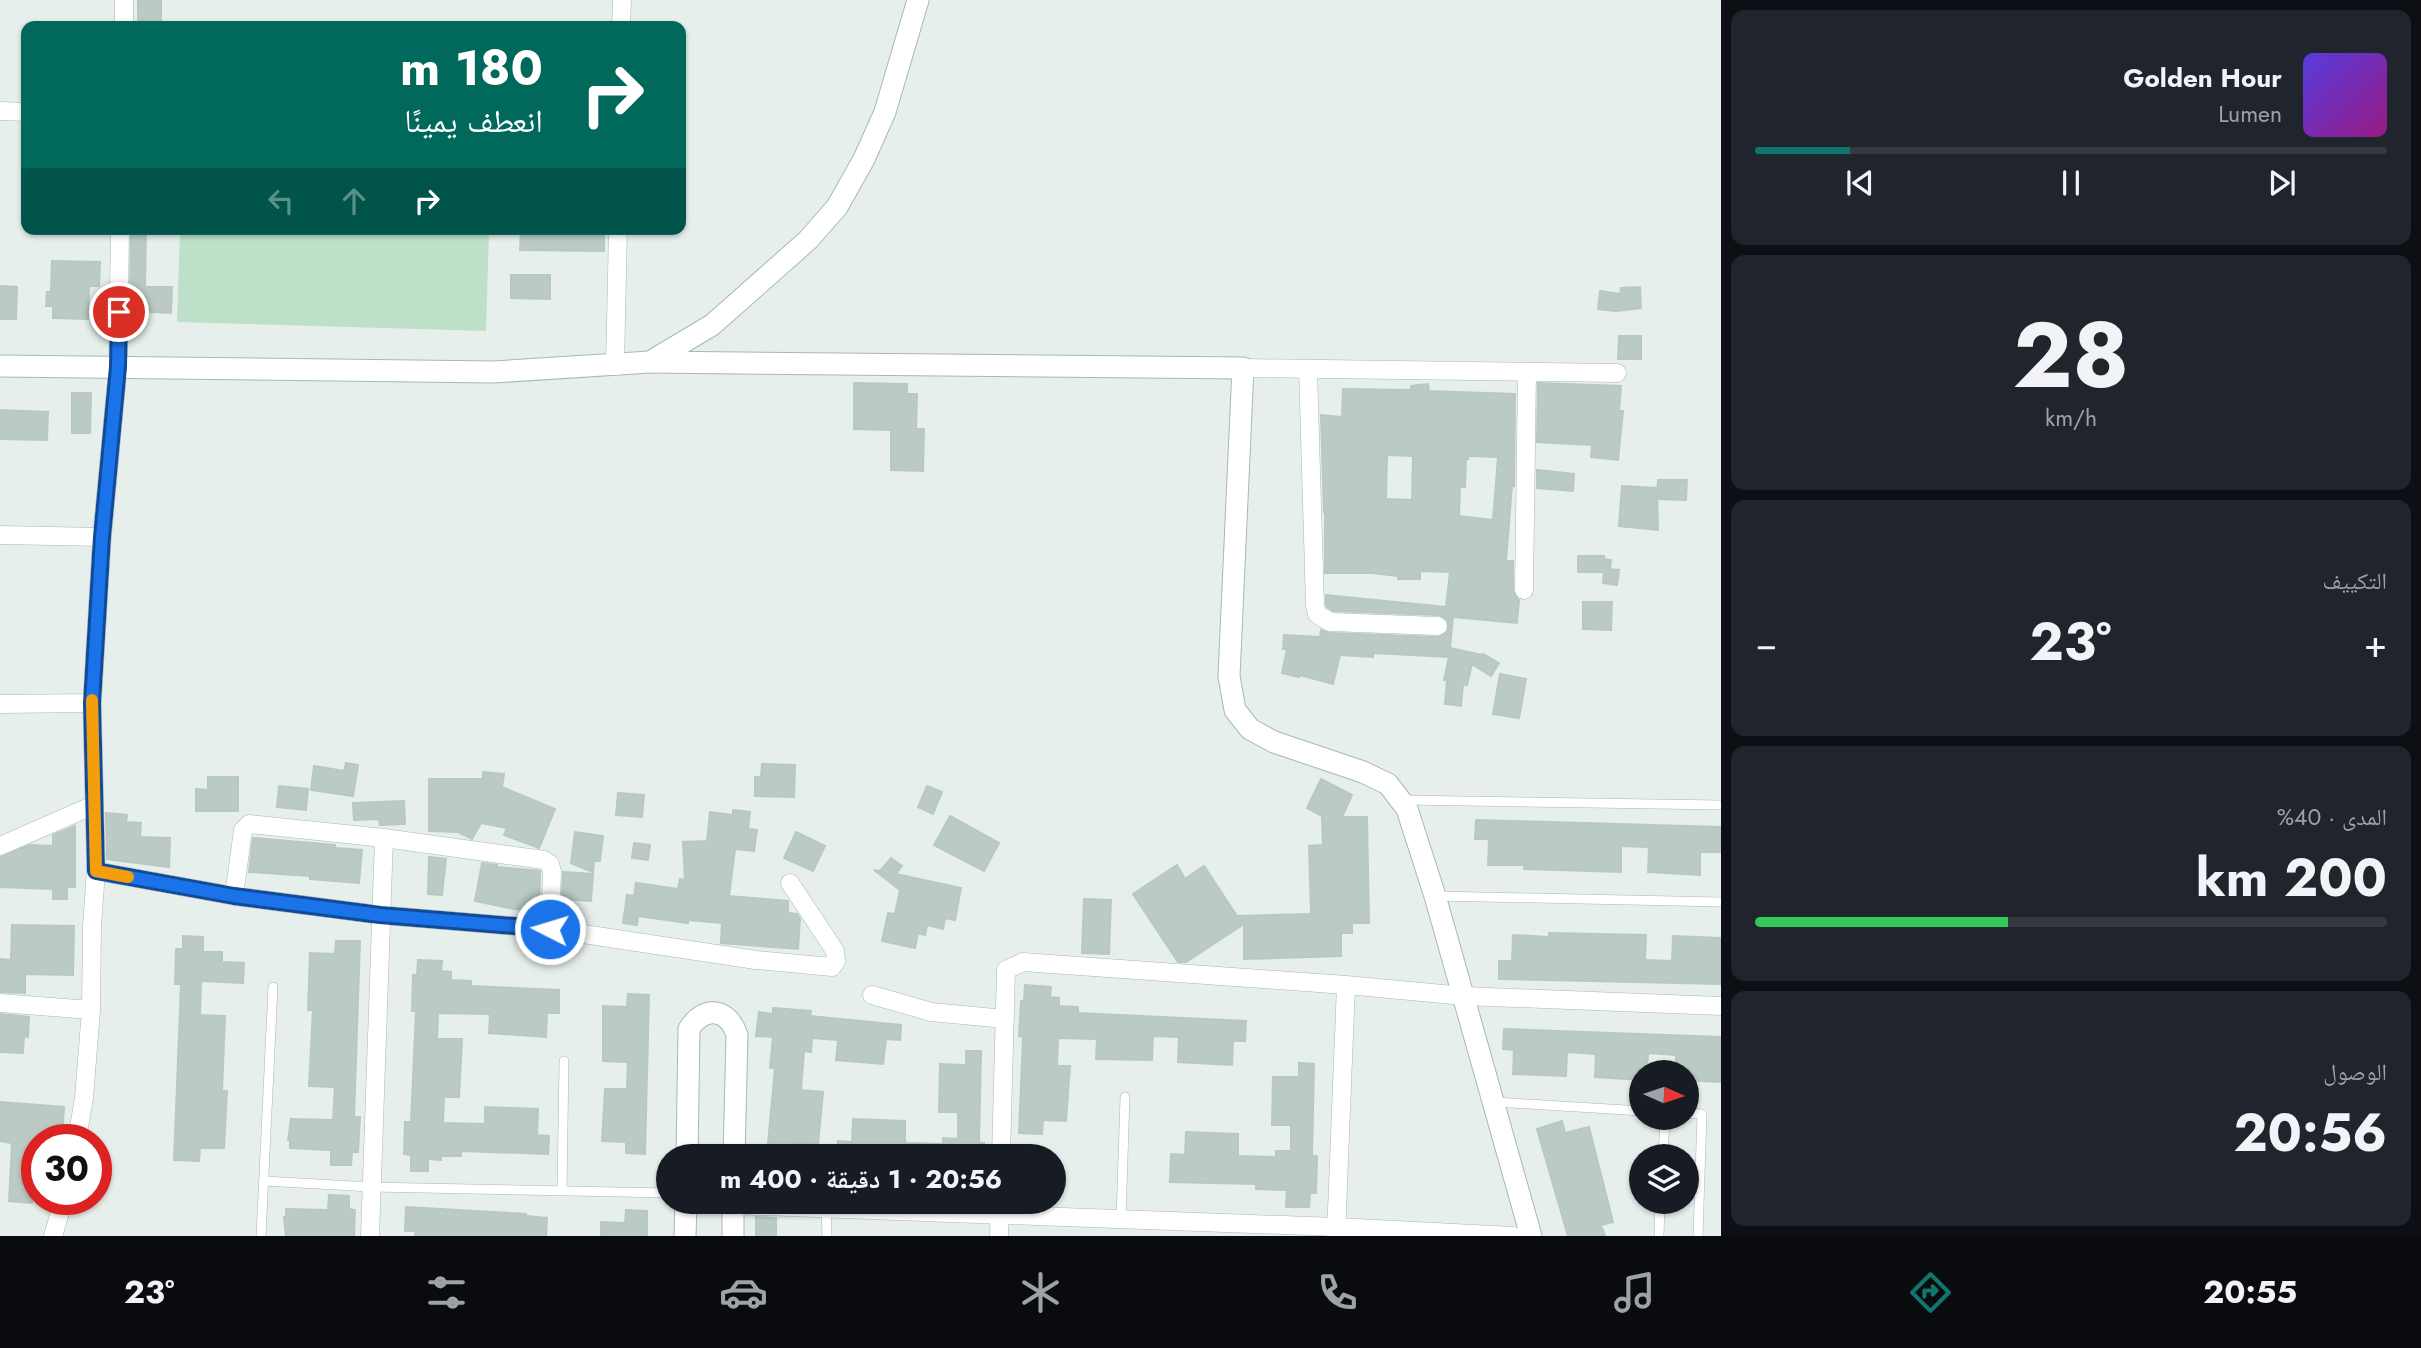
<!DOCTYPE html>
<html lang="ar">
<meta charset="utf-8">
<style>
body{margin:0;font-family:Jost,"Noto Naskh Arabic",sans-serif;background:#20242c;color:#f1f3f6;direction:rtl;height:100vh;display:flex;flex-direction:column;font-size:26px;white-space:nowrap}
*{box-sizing:border-box;margin:0}
p{font-size:23px;color:#9ea1a6}
.icon{flex:none;width:38px;height:38px;fill:none;stroke:currentColor;stroke-width:2;stroke-linecap:round;stroke-linejoin:round}
.map{position:relative;flex:1;overflow:hidden;direction:ltr}
.details{display:flex;flex-direction:column;gap:10px;padding:10px;background:#0d0f14;width:700px}
.details>*{flex:none}
.hud{position:absolute;left:21px;top:21px;width:665px;height:214px;border-radius:14px;box-shadow:0 2px 5px #0004;direction:rtl;background:#00695c;color:#fff;overflow:hidden}
.needle{width:46px;rotate:93deg}
.fabs{position:absolute;left:1629px;top:1060px;display:grid;gap:14px}
.fabs a{display:grid;place-items:center;width:70px;height:70px;border-radius:50%;background:#171b24;box-shadow:0 2px 5px #0004;font-size:35px}
.speed{position:absolute;left:21px;top:1124px;display:flex;gap:14px;font-size:35px;font-weight:700;text-align:center}
.speed>*{display:grid;place-content:center;width:91px;height:91px;border-radius:50%;background:#171b24;box-shadow:0 2px 5px #0004;line-height:1}
.speed .limit{border:10px solid #d22;background:#fff;color:#111}
.pin{position:absolute;display:grid;place-items:center;width:60px;height:60px;color:#fff;margin:-30px;border:4px solid #fff;border-radius:50%;box-shadow:0 2px 7px #0007}
.me{position:absolute;width:77px;margin:-38px;rotate:275deg;stroke-linejoin:round;filter:drop-shadow(0 0 5px #0008)}
.turn{display:flex;align-items:center;gap:24px;height:147px;padding:0 28px;font-size:32px}
.turn .icon{width:91px;height:91px;stroke-width:2.5}
.turn b{display:block;font-size:49px;line-height:60px}
.lanes{display:flex;align-items:center;height:66px;padding:0 28px;background:#0003;justify-content:center;gap:35px;direction:ltr}
.lanes .off{opacity:.35}
.big{font-size:52px;font-weight:700;line-height:1.1}
.details .card{flex:1;display:flex;flex-direction:column;justify-content:center;gap:10px;min-width:0;padding:0 24px;border-radius:14px;background:#20242c}
.details .dial{align-items:center;gap:0}
.dial b{font-size:91px;line-height:1}
.song{display:flex;align-items:center;gap:21px}
.cover{width:84px;height:84px;border-radius:10px;background:linear-gradient(135deg,hsl(250 70% 55%),hsl(310 70% 35%))}
.played{height:7px;border-radius:4px;background:linear-gradient(90deg,#0f766e 15%,#363941 15%)}
.keys{display:flex;justify-content:space-around;direction:ltr}
.heat{display:flex;justify-content:space-between;align-items:center;font-size:38px;direction:ltr}
.charge{height:10px;border-radius:5px;background:linear-gradient(90deg,#34c759 40%,#363941 0)}
.trip{position:absolute;left:656px;top:1144px;width:410px;height:70px;border-radius:35px;background:#171b24;box-shadow:0 2px 5px #0004;font-weight:700;line-height:70px;text-align:center;direction:rtl}
.dock{display:flex;height:112px;justify-content:space-around;align-items:center;background:#090b0e;color:#9ea1a6}
.dock .icon{width:49px;height:49px}
.dock .on{color:#0f766e}
.dock b{font-size:32px;color:#f1f3f6}
main{display:flex;flex:1;min-height:0}
.map>svg:first-child{display:block}
.green{fill:#bfe0c8}
.building{fill:#bbcac4;stroke:#b8c9c2;stroke-width:2;fill-rule:evenodd}
.lines{fill:none;stroke-linecap:round;stroke-linejoin:round}
.service-casing{stroke:#a8b8b2;stroke-width:10}
.minor-casing{stroke:#a8b8b2;stroke-width:19}
.tertiary-casing{stroke:#a8b8b2;stroke-width:23}
.secondary-casing{stroke:#a4bbb3;stroke-width:23}
.service{stroke:#fff;stroke-width:9}
.minor{stroke:#fff;stroke-width:18}
.tertiary{stroke:#fff;stroke-width:21}
.secondary{stroke:#fff;stroke-width:21}
.route-casing{stroke:#114b97;stroke-width:18}
.route{stroke:#1a73e8;stroke-width:12}
.slow{stroke:#f59e0b;stroke-width:12}
</style>
<main>
<section class="details">
<div class="card">
<div class="song"><i class="cover"></i><div><b>Golden Hour</b><p>Lumen</p></div></div>
<div class="played"></div>
<div class="keys"><svg class="icon" aria-label="previous" viewBox="0 0 24 24"><path d="M18 5L8 12l10 7zM5 5v14"/></svg><svg class="icon" aria-label="pause" viewBox="0 0 24 24"><path d="M8 5v14M16 5v14"/></svg><svg class="icon" aria-label="next" viewBox="0 0 24 24"><path d="M6 5l10 7-10 7zM19 5v14"/></svg></div>
</div>
<div class="card dial"><b>28</b><p>km/h</p></div>
<div class="card"><p>التكييف</p>
<div class="heat"><a>−</a><b class="big">23°</b><a>+</a></div>
</div>
<div class="card"><p>المدى · 40%</p><b class="big">200 km</b><div class="charge"></div></div>
<div class="card"><p>الوصول</p><b class="big">20:56</b></div>
</section>
<div class="map">
<svg width="1721" height="1236" viewBox="0 0 1721 1236">
<rect width="100%" height="100%" fill="#e6efeb"/>
<!-- green -->
<path class="green" d="M 180,229 L 489,229 L 486,331 L 177,322 Z"/>
<!-- building -->
<path class="building" d="M 138,0 L 161,0 L 161,26 L 138,26 Z
M 131,229 L 146,229 L 145,287 L 172,287 L 171,313 L 130,311 Z
M 521,230 L 604,232 L 604,251 L 520,250 Z
M 52,261 L 100,262 L 99,286 L 89,286 L 88,319 L 53,318 L 53,306 L 46,306 L 47,292 L 51,292 Z
M 511,275 L 550,275 L 550,299 L 511,298 Z
M 0,286 L 17,287 L 16,319 L 0,319 Z
M 1640,287 L 1641,308 L 1616,311 L 1598,309 L 1600,291 L 1620,294 L 1621,288 Z
M 1619,336 L 1641,336 L 1641,359 L 1618,359 Z
M 854,383 L 907,384 L 907,394 L 917,394 L 916,429 L 924,429 L 923,471 L 891,470 L 891,430 L 854,429 Z
M 1538,383 L 1621,386 L 1619,411 L 1623,411 L 1618,460 L 1591,457 L 1592,445 L 1537,442 Z
M 1428,384 L 1429,391 L 1515,394 L 1514,486 L 1512,485 L 1506,561 L 1513,561 L 1513,591 L 1519,600 L 1517,623 L 1453,617 L 1450,648 L 1482,655 L 1483,654 L 1499,663 L 1491,676 L 1472,664 L 1467,685 L 1463,684 L 1461,706 L 1445,704 L 1447,680 L 1444,680 L 1449,657 L 1373,653 L 1373,657 L 1340,655 L 1333,684 L 1300,675 L 1299,677 L 1282,673 L 1287,649 L 1283,649 L 1284,635 L 1320,637 L 1321,630 L 1330,633 L 1438,637 L 1448,631 L 1448,621 L 1439,615 L 1333,611 L 1327,607 L 1326,604 L 1326,595 L 1446,607 L 1450,572 L 1420,571 L 1420,579 L 1398,579 L 1398,576 L 1372,573 L 1325,573 L 1325,512 L 1324,512 L 1321,415 L 1342,417 L 1343,389 L 1411,390 L 1411,386 ZM 1387,455 L 1413,456 L 1412,500 L 1386,499 ZM 1468,456 L 1498,457 L 1493,520 L 1459,516 L 1460,487 L 1465,487 L 1466,459 L 1468,459 Z
M 72,393 L 91,393 L 90,433 L 72,433 Z
M 0,410 L 48,412 L 47,440 L 0,439 Z
M 1537,470 L 1574,474 L 1573,491 L 1537,488 Z
M 1658,480 L 1687,480 L 1686,500 L 1657,499 Z
M 1622,486 L 1657,488 L 1658,530 L 1619,526 Z
M 1578,556 L 1604,556 L 1604,559 L 1611,560 L 1610,569 L 1619,570 L 1617,585 L 1603,583 L 1604,572 L 1578,572 Z
M 1583,602 L 1612,602 L 1611,630 L 1583,629 Z
M 1500,674 L 1526,679 L 1519,718 L 1493,714 Z
M 346,763 L 358,765 L 353,796 L 311,790 L 314,766 L 344,771 Z
M 762,764 L 795,765 L 794,797 L 755,796 L 755,777 L 761,777 Z
M 483,772 L 504,774 L 502,787 L 555,809 L 539,848 L 504,835 L 507,828 L 481,823 L 472,839 L 458,832 L 429,831 L 429,779 L 483,779 Z
M 208,777 L 238,777 L 238,811 L 196,811 L 196,789 L 208,790 Z
M 1321,779 L 1352,795 L 1342,817 L 1367,817 L 1369,923 L 1352,923 L 1352,933 L 1341,933 L 1341,956 L 1244,959 L 1244,924 L 1186,962 L 1178,962 L 1133,894 L 1177,865 L 1185,879 L 1204,866 L 1237,916 L 1311,914 L 1309,846 L 1323,845 L 1322,816 L 1307,808 Z
M 279,786 L 308,789 L 306,810 L 277,807 Z
M 927,786 L 942,792 L 933,814 L 918,807 Z
M 618,793 L 644,795 L 642,817 L 616,815 Z
M 404,801 L 405,824 L 380,825 L 379,819 L 354,820 L 353,803 Z
M 733,810 L 750,812 L 748,829 L 757,830 L 754,851 L 735,849 L 729,896 L 788,901 L 788,913 L 797,914 L 800,919 L 798,949 L 721,943 L 722,923 L 688,920 L 688,923 L 638,916 L 637,925 L 623,923 L 627,895 L 634,896 L 636,883 L 678,889 L 680,879 L 685,880 L 683,842 L 707,841 L 710,812 L 733,815 Z
M 106,813 L 127,815 L 126,822 L 141,823 L 140,837 L 170,838 L 169,867 L 107,859 Z
M 950,816 L 999,843 L 984,871 L 934,845 Z
M 1476,820 L 1721,827 L 1721,852 L 1700,852 L 1700,875 L 1648,872 L 1649,847 L 1621,846 L 1621,872 L 1524,869 L 1524,865 L 1488,865 L 1489,839 L 1475,839 Z
M 75,826 L 75,887 L 67,887 L 67,899 L 53,899 L 53,889 L 0,887 L 0,857 L 30,845 L 53,846 L 53,835 Z
M 575,832 L 603,836 L 600,861 L 594,861 L 593,872 L 571,863 Z
M 796,832 L 825,846 L 813,871 L 784,858 Z
M 253,838 L 335,845 L 335,848 L 362,850 L 359,883 L 310,879 L 310,876 L 249,872 Z
M 634,843 L 650,845 L 648,860 L 632,858 Z
M 429,857 L 446,859 L 442,895 L 428,894 Z
M 891,858 L 902,866 L 896,874 L 961,888 L 955,920 L 945,918 L 943,929 L 927,925 L 925,935 L 918,933 L 915,948 L 882,941 L 888,913 L 895,914 L 900,890 L 874,870 L 880,871 Z
M 482,863 L 497,865 L 497,867 L 540,871 L 539,911 L 514,909 L 475,901 Z
M 563,872 L 593,874 L 591,901 L 562,899 Z
M 1084,899 L 1111,900 L 1109,954 L 1082,953 Z
M 12,925 L 74,926 L 73,975 L 25,974 L 25,993 L 0,992 L 0,959 L 11,960 Z
M 1549,933 L 1646,935 L 1645,960 L 1672,961 L 1673,936 L 1721,938 L 1721,984 L 1499,979 L 1499,961 L 1512,961 L 1513,935 L 1549,937 Z
M 183,936 L 203,937 L 203,952 L 222,952 L 222,962 L 244,963 L 243,983 L 201,981 L 200,1015 L 225,1016 L 222,1091 L 227,1091 L 224,1148 L 200,1148 L 199,1161 L 174,1160 L 181,984 L 175,984 L 176,949 L 183,949 Z
M 336,941 L 360,941 L 354,1117 L 360,1117 L 358,1152 L 352,1152 L 351,1165 L 331,1165 L 331,1150 L 290,1148 L 290,1140 L 288,1140 L 291,1119 L 333,1120 L 335,1087 L 309,1086 L 313,1010 L 308,1010 L 310,953 L 335,954 Z
M 418,960 L 442,961 L 441,971 L 451,972 L 451,980 L 471,981 L 471,986 L 559,990 L 559,1013 L 547,1013 L 546,1037 L 489,1033 L 490,1014 L 438,1013 L 437,1039 L 462,1039 L 459,1097 L 444,1097 L 443,1123 L 485,1124 L 485,1107 L 538,1109 L 537,1135 L 549,1136 L 548,1154 L 461,1151 L 461,1156 L 441,1156 L 441,1160 L 428,1159 L 428,1171 L 411,1171 L 411,1155 L 404,1154 L 405,1122 L 411,1122 L 416,1011 L 412,1011 L 413,975 L 417,975 Z
M 1025,985 L 1051,987 L 1050,997 L 1059,998 L 1059,1006 L 1078,1007 L 1078,1013 L 1246,1021 L 1245,1041 L 1233,1041 L 1232,1065 L 1178,1062 L 1179,1037 L 1153,1036 L 1152,1060 L 1096,1059 L 1097,1039 L 1058,1038 L 1057,1066 L 1070,1066 L 1066,1121 L 1043,1120 L 1042,1134 L 1019,1133 L 1023,1037 L 1019,1036 L 1021,1001 L 1024,1001 Z
M 628,994 L 649,995 L 645,1154 L 626,1153 L 626,1142 L 602,1141 L 605,1089 L 627,1089 L 628,1062 L 603,1061 L 603,1006 L 627,1007 Z
M 773,1008 L 811,1011 L 810,1016 L 901,1025 L 900,1040 L 886,1039 L 883,1064 L 836,1060 L 838,1040 L 812,1038 L 811,1052 L 804,1051 L 801,1090 L 823,1092 L 818,1145 L 796,1143 L 795,1157 L 767,1154 L 775,1068 L 770,1068 L 773,1037 L 756,1036 L 759,1012 L 773,1014 Z
M 0,1014 L 29,1017 L 28,1037 L 24,1036 L 23,1053 L 0,1052 Z
M 1504,1029 L 1721,1037 L 1721,1082 L 1687,1080 L 1687,1073 L 1675,1073 L 1676,1055 L 1648,1053 L 1647,1073 L 1642,1073 L 1642,1080 L 1595,1077 L 1596,1054 L 1567,1052 L 1566,1076 L 1513,1074 L 1514,1050 L 1503,1049 Z
M 966,1051 L 981,1051 L 979,1143 L 984,1143 L 983,1157 L 837,1157 L 838,1141 L 852,1142 L 853,1119 L 905,1121 L 905,1143 L 943,1144 L 943,1138 L 958,1139 L 958,1112 L 939,1112 L 940,1064 L 966,1065 Z
M 1299,1063 L 1314,1064 L 1312,1156 L 1317,1156 L 1316,1193 L 1310,1193 L 1309,1207 L 1286,1207 L 1287,1190 L 1256,1189 L 1256,1184 L 1170,1182 L 1171,1154 L 1185,1155 L 1186,1132 L 1238,1134 L 1238,1156 L 1276,1157 L 1276,1151 L 1291,1151 L 1291,1125 L 1272,1125 L 1273,1077 L 1299,1077 Z
M 0,1102 L 64,1107 L 63,1124 L 55,1124 L 54,1139 L 37,1139 L 32,1203 L 9,1201 L 12,1143 L 0,1141 Z
M 1562,1121 L 1565,1133 L 1589,1127 L 1613,1222 L 1601,1225 L 1605,1236 L 1568,1236 L 1537,1129 Z
M 329,1195 L 349,1196 L 349,1209 L 355,1210 L 354,1236 L 286,1236 L 284,1217 L 286,1217 L 286,1209 L 328,1210 Z
M 406,1207 L 526,1214 L 526,1216 L 547,1218 L 546,1236 L 415,1236 L 416,1231 L 405,1231 Z
M 626,1210 L 647,1211 L 647,1236 L 601,1236 L 601,1222 L 625,1223 Z
M 756,1217 L 776,1218 L 776,1236 L 756,1236 Z"/>
<g class="lines">
<defs>
<path id="service" d="M 1404,800 L 1721,805
M 1436,896 L 1721,902
M 1495,1102 L 1642,1111
M 1687,1113 L 1702,1114 L 1698,1236
M 1663,1157 L 1665,1118
M 264,1181 L 371,1187 L 668,1193
M 562,1191 L 564,1061
M 826,1208 L 827,1236
M 1121,1219 L 1125,1097
M 261,1236 L 273,987
M 1659,1236 L 1660,1202"/>
<path id="minor" d="M 124,26 L 124,0
M 621,26 L 622,0
M 0,111 L 26,112
M 615,366 L 618,229
M 1243,368 L 1617,373
M 1308,369 L 1315,605 L 1317,614 L 1330,622 L 1438,626
M 0,535 L 102,537
M 1524,590 L 1527,372
M 0,704 L 92,703
M 0,846 L 94,805
M 96,871 L 234,896 L 380,915 L 550,929 L 756,960 L 832,967 L 836,961 L 835,951 L 790,883
M 234,896 L 243,830 L 249,824 L 384,838 L 544,860 L 550,864 L 552,872 L 550,929
M 872,995 L 931,1012 L 1005,1019
M 0,1003 L 91,1010
M 77,1139 L 84,1098 L 91,1010 L 92,926 L 96,871 L 92,703 L 102,537 L 118,367 L 120,229
M 1001,1157 L 1006,970 L 1023,962 L 1346,985 L 1464,996 L 1721,1006
M 722,1202 L 733,1205 L 1337,1227 L 1513,1236
M 53,1236 L 64,1199
M 370,1236 L 384,838
M 999,1236 L 1000,1202
M 1336,1236 L 1346,985"/>
<path id="tertiary" d="M 650,362 L 1243,368 L 1229,676 L 1235,710 L 1250,729 L 1274,742 L 1363,772 L 1388,784 L 1407,809 L 1435,896 L 1531,1236
M 687,1157 L 689,1029 C 704,1005 728,1008 737,1035 L 734,1157
M 685,1236 L 686,1202
M 733,1236 L 733,1202"/>
<path id="secondary" d="M 0,366 L 494,372 L 650,362 L 712,325 L 808,240 L 837,207 L 864,159 L 885,112 L 918,0"/>
</defs>
<!-- service casing -->
<use href="#service" class="service-casing"/>
<!-- minor casing -->
<use href="#minor" class="minor-casing"/>
<!-- tertiary casing -->
<use href="#tertiary" class="tertiary-casing"/>
<!-- secondary casing -->
<use href="#secondary" class="secondary-casing"/>
<!-- service -->
<use href="#service" class="service"/>
<!-- minor -->
<use href="#minor" class="minor"/>
<!-- tertiary -->
<use href="#tertiary" class="tertiary"/>
<!-- secondary -->
<use href="#secondary" class="secondary"/>
</g>
<g class="lines">
<defs>
<path id="route" d="M 119,312 L 118,367 L 102,537 L 92,703 L 96,871 L 234,896 L 380,915 L 550,929"/>
</defs>
<!-- route casing -->
<use href="#route" class="route-casing"/>
<!-- route -->
<use href="#route" class="route"/>
<!-- slow -->
<path class="slow" d="M 92,700 L 96,871 L 128,877"/>
</g>
</svg>
<div class="fabs">
<a><svg class="needle" viewBox="-14 -14 28 28"><path d="M0-13l5 13h-10z" fill="#e53935"/><path d="M0 13l5-13h-10z" fill="#9ea1a6"/></svg></a>
<a><svg class="icon" aria-label="layers" viewBox="0 0 24 24"><path d="M12 4l9 5-9 5-9-5zM3 14l9 5 9-5"/></svg></a>
</div>
<div class="speed"><div class="limit">30</div></div>
<div class="pin" style="left:119px;top:312px;background:#d93025"><svg class="icon" aria-label="arrive" viewBox="0 0 24 24"><path d="M6 21V4h12l-3 4 3 4H6"/></svg></div>
<svg class="me" style="left:550px;top:929px" viewBox="-20 -20 40 40"><circle r="17" fill="#1a73e8" stroke="#fff" stroke-width="3"/><path d="M0-11L8 9 0 5-8 9z" fill="#fff"/></svg>
<div class="trip">20:56 · 1 دقيقة · 400 m</div>
<div class="hud">
<div class="turn"><svg class="icon" aria-label="right" viewBox="0 0 24 24"><path d="M7 20v-9h11M14 6l5 5-5 5"/></svg><div><b>180 m</b>انعطف يمينًا</div></div>
<div class="lanes"><svg class="icon off" aria-label="left" viewBox="0 0 24 24"><path d="M17 20v-9H6M10 6l-5 5 5 5"/></svg><svg class="icon off" aria-label="ahead" viewBox="0 0 24 24"><path d="M12 20V5M6 11l6-6 6 6"/></svg><svg class="icon" aria-label="right" viewBox="0 0 24 24"><path d="M7 20v-9h11M14 6l5 5-5 5"/></svg></div>
</div>
</div>
</main>
<nav class="dock">
<b>20:55</b>
<svg class="icon on" aria-label="directions" viewBox="0 0 24 24"><path d="M12 3l9 9-9 9-9-9zM9 14v-3h6M13 9l2 2-2 2"/></svg>
<svg class="icon" aria-label="music" viewBox="0 0 24 24"><path d="M9 18V5l10-2v13"/><circle cx="6" cy="18" r="3"/><circle cx="16" cy="16" r="3"/></svg>
<svg class="icon" aria-label="phone" viewBox="0 0 24 24"><path d="M5 4h4l2 5-3 2q2 4 5 5l2-3 5 2v4C11 20 4 13 5 4z"/></svg>
<svg class="icon" aria-label="climate" viewBox="0 0 24 24"><path d="M12 3v18M4 7l16 10M4 17L20 7"/></svg>
<svg class="icon" aria-label="car" viewBox="0 0 24 24"><path d="M5 17H2v-5l4-1 3-4h7l3 4 3 1v5h-3M9 17h6M6 11h13"/><circle cx="7" cy="17" r="2"/><circle cx="17" cy="17" r="2"/></svg>
<svg class="icon" aria-label="filters" viewBox="0 0 24 24"><path d="M4 7h16M4 17h16"/><circle cx="9" cy="7" r="2"/><circle cx="15" cy="17" r="2"/></svg>
<b>23°</b>
</nav>
